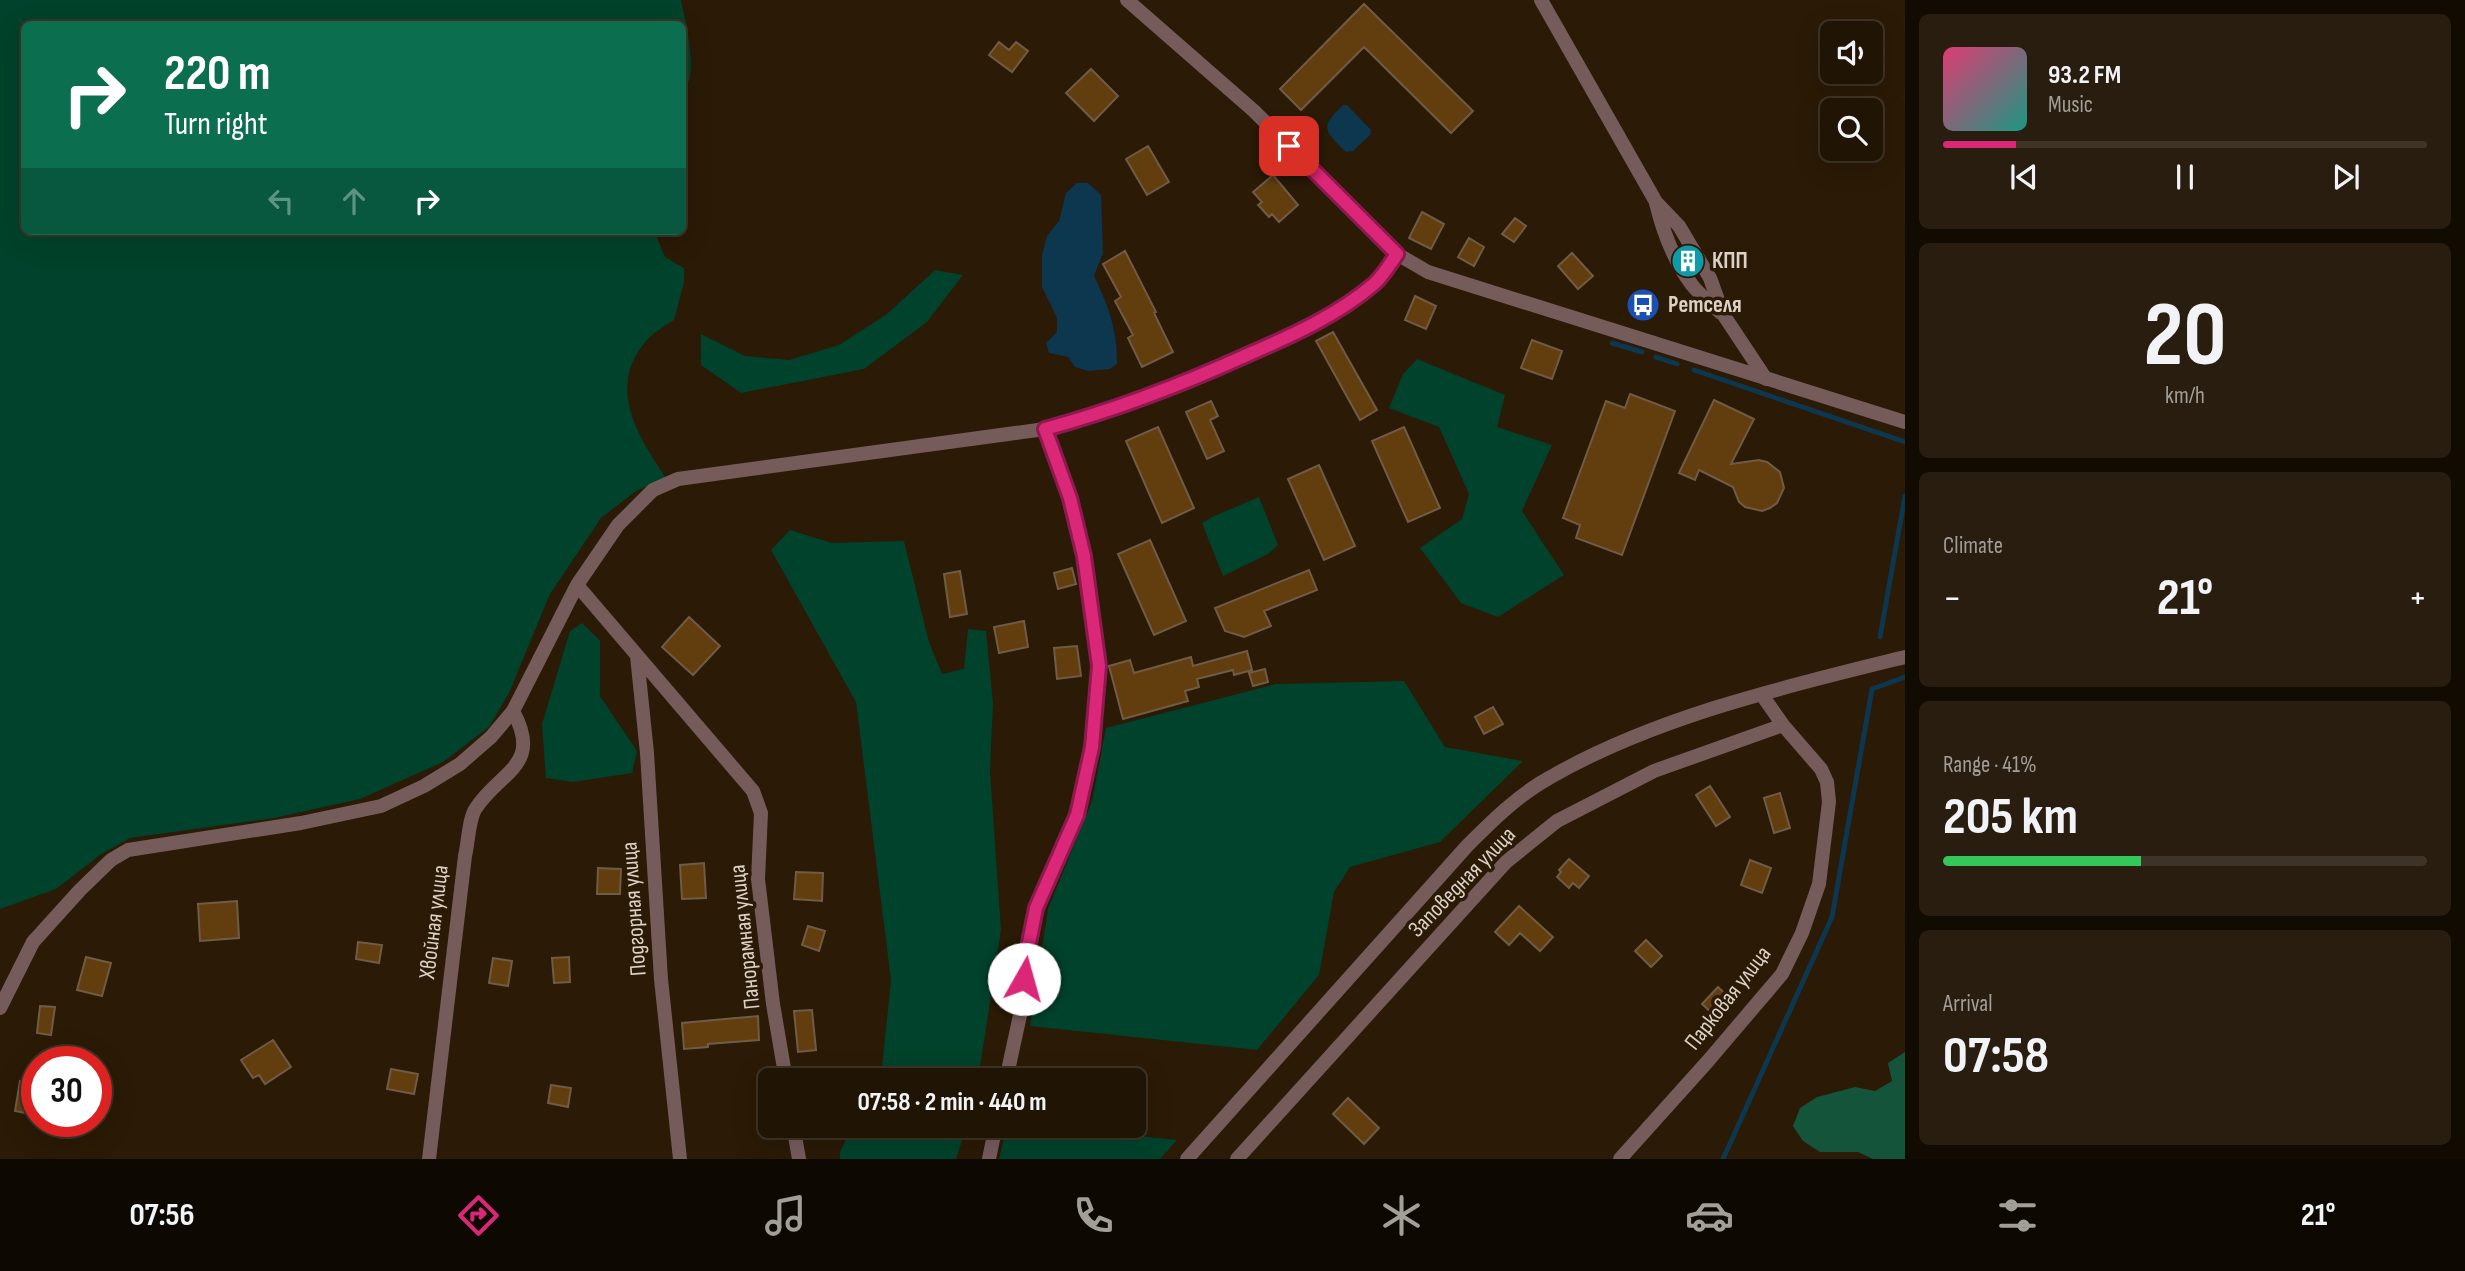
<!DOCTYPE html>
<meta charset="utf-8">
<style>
body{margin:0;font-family:"Sofia Sans Condensed",sans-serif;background:#281d0e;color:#f1f3f6;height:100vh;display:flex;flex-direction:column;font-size:26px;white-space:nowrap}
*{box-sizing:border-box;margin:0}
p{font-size:23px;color:#a29e9a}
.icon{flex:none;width:38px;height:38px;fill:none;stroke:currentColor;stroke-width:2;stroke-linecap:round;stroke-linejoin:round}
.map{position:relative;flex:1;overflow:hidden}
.side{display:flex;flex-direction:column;gap:14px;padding:14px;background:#120b02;width:560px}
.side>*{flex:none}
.banner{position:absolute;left:21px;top:21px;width:665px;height:214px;border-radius:10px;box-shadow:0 7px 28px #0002,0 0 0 2px #3d3326;background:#0b6e4f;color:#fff;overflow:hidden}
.buttons{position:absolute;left:1820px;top:21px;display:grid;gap:14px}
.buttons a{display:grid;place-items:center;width:63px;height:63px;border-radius:10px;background:#201404;box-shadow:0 7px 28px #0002,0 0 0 2px #3d3326;font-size:35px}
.speed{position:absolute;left:21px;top:1046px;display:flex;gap:14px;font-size:35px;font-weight:700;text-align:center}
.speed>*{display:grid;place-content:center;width:91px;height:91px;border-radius:50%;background:#201404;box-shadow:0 7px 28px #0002,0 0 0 2px #3d3326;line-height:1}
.speed .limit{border:10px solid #d22;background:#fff;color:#111}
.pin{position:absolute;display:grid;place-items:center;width:60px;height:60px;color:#fff;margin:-30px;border-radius:14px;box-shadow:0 4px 10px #0006}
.me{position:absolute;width:77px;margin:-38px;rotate:7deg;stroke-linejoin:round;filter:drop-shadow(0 0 5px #0008)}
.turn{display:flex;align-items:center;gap:24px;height:147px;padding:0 28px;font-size:32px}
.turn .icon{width:91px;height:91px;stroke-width:2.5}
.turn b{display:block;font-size:49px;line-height:60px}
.lanes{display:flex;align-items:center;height:66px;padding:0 28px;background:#0003;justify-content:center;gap:35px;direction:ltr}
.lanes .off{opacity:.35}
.big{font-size:52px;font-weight:700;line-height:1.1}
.side .card{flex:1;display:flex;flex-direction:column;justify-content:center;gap:10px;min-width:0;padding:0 24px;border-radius:10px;background:#281d0e}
.side .dial{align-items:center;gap:0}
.dial b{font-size:91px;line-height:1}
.song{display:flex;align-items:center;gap:21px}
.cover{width:84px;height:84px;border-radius:10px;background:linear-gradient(135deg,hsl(340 70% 55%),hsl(170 70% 35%))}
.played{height:7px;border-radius:4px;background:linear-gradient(90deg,#db2777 15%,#3d3326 15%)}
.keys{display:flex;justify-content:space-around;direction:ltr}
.heat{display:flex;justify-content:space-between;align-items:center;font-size:38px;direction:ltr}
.charge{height:10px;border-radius:5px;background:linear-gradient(90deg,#34c759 41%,#3d3326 0)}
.trip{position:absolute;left:758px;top:1068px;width:388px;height:70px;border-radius:10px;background:#201404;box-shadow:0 7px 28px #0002,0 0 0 2px #3d3326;font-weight:700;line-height:70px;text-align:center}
.tabs{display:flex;height:112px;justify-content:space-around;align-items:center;background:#0d0802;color:#a29e9a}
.tabs .icon{width:49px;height:49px}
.tabs .on{color:#db2777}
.tabs b{font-size:32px;color:#f1f3f6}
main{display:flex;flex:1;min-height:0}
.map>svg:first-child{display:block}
.green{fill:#00422b}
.forest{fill:#13543b}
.water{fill:#0d364f}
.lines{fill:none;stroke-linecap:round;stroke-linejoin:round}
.stream{stroke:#0d364f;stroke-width:5}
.building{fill:#623e0f;stroke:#6f5b46;stroke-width:2}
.minor{stroke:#765b5b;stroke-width:14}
.tertiary{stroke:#765b5b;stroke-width:14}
.route-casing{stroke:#8e194d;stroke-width:18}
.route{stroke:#db2777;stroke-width:12}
.labels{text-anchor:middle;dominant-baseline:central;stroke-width:7;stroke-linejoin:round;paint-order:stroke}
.poi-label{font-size:23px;font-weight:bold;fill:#dcd1c5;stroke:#2a1a06;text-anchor:start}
.street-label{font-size:23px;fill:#dcd1c5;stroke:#2a1a06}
</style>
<main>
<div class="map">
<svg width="1905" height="1159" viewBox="0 0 1905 1159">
<rect width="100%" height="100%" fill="#2a1a06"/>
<!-- green -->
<path class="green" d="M 0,0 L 681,0 C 685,22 700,75 683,91 L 682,24 L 24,24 L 24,231 L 654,231 L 665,257 L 684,268 L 684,283 L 674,320 C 665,326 654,332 647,340 C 606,386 637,435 666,478 L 636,491 L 601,518 L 550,594 L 509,693 L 489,727 L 443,762 L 360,799 L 274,818 L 130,838 L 100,855 L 56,889 L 0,909 Z
M 935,270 L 963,275 L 927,322 L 864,369 L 741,393 L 701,365 L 701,334 L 745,356 L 789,360 L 839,345 L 887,314 Z
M 1417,359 L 1505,395 L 1497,427 L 1552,445 L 1522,511 L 1564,575 L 1498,617 L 1461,603 L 1420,548 L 1462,519 L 1469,494 L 1439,427 L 1389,408 L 1403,374 Z
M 1259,497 L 1278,545 L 1268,554 L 1223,576 L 1202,523 L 1214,516 Z
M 790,530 L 832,543 L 904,541 L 929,642 L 942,674 L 964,669 L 968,629 L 986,631 L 993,703 L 990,771 L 1001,930 L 978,1080 L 876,1080 L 882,1067 L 891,980 L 856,702 L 771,550 Z
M 582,623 L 600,641 L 600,696 L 637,751 L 632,773 L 573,782 L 546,778 L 542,724 L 570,631 Z
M 1404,681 L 1445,747 L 1523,761 L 1440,842 L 1350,867 L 1334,892 L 1319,975 L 1257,1050 L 1030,1026 L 1048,909 L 1092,801 L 1106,728 L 1276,684 Z
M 853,1125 L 967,1125 L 956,1159 L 840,1159 L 840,1152 Z
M 1007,1125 L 1029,1125 L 1177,1140 L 1160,1159 L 999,1159 Z"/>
<!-- forest -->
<path class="forest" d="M 1905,1052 L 1905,1159 L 1873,1159 L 1858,1152 L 1820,1152 L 1803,1141 L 1793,1126 L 1800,1108 L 1817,1097 L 1855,1087 L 1875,1091 L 1892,1081 L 1888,1063 Z"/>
<!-- water -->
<path class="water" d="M 1343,105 L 1347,105 L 1371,130 L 1370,135 L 1353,151 L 1346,152 C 1324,130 1319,128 1343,105 Z
M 1077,183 L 1088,183 L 1101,195 L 1103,253 L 1094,276 C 1108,304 1118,333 1117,364 L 1110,369 L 1088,371 L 1075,367 L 1068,357 L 1049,353 L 1046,343 L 1057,332 L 1057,318 L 1042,287 L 1042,255 L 1047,236 L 1059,221 L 1066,193 Z"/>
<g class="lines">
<!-- stream -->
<path class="stream" d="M 1612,343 L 1642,352
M 1656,357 L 1677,364
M 1694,370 L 1905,442
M 1880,637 L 1905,496
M 1723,1159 L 1832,917 L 1872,689 L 1905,677"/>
</g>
<!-- building -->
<path class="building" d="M 1364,4 L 1473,111 L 1451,133 L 1364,47 L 1301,110 L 1280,89 Z
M 999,42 L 1009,50 L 1016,42 L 1028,51 L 1012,72 L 989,55 Z
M 1091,69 L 1118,96 L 1094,121 L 1066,93 Z
M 1148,146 L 1169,182 L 1147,195 L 1126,159 Z
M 1273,175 L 1298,205 L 1279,222 L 1272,214 L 1269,217 L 1258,205 L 1262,202 L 1253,192 Z
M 1422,212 L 1444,224 L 1431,249 L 1409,238 Z
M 1515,218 L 1526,226 L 1514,242 L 1502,234 Z
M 1469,238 L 1484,247 L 1474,266 L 1458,257 Z
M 1125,251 L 1156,312 L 1154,313 L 1173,352 L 1142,367 L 1128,338 L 1133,335 L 1115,301 L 1121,297 L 1103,264 Z
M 1572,253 L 1593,276 L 1578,289 L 1558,266 Z
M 1415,296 L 1436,306 L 1426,329 L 1405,320 Z
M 1333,332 L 1377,410 L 1360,420 L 1316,341 Z
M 1532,340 L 1562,351 L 1552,379 L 1521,368 Z
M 1630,394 L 1675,411 L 1622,555 L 1576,538 L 1580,525 L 1563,518 L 1606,401 L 1625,408 Z
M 1714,400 L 1754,419 L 1731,464 L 1759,460 L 1767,462 L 1780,472 L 1784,488 L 1777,503 L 1770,508 L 1762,511 L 1745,507 L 1739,502 L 1733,487 L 1699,470 L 1695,480 L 1679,473 Z
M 1211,401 L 1218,416 L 1210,420 L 1224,451 L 1207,459 L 1186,412 Z
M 1158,427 L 1194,508 L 1162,523 L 1126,441 Z
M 1404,427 L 1440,508 L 1408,522 L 1372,441 Z
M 1319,465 L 1355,546 L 1324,560 L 1288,479 Z
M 1150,540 L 1186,621 L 1154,635 L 1118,554 Z
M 1072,568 L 1076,584 L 1058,589 L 1054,573 Z
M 1309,570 L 1317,590 L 1264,611 L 1271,626 L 1244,637 L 1225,631 L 1215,608 Z
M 960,571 L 967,614 L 950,617 L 944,574 Z
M 689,617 L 720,646 L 693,675 L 662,647 Z
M 1024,621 L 1028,647 L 999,653 L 994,627 Z
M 1077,646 L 1081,676 L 1057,679 L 1054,648 Z
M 1247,651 L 1252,670 L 1234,675 L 1233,670 L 1197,679 L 1199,687 L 1185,691 L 1188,701 L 1123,719 L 1109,666 L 1130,660 L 1134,673 L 1191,657 L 1193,666 Z
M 1265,669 L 1268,682 L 1253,686 L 1249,673 Z
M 1493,707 L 1503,724 L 1484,734 L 1475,717 Z
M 1710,786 L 1730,817 L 1716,826 L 1696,795 Z
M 1780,793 L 1790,828 L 1774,833 L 1764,798 Z
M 1569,859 L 1589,876 L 1579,888 L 1573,883 L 1569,888 L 1557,877 L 1561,872 L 1559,870 Z
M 1750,860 L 1771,868 L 1762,893 L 1741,885 Z
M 704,863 L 706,898 L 682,899 L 680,865 Z
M 598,868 L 621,869 L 620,894 L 597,894 Z
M 796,872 L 823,873 L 822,901 L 794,899 Z
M 237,901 L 239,938 L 200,941 L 198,904 Z
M 1519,906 L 1553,937 L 1540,951 L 1520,933 L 1509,945 L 1495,932 Z
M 808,926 L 825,931 L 819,951 L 802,945 Z
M 1646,940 L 1662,956 L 1651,967 L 1635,951 Z
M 358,942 L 382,945 L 379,963 L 356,959 Z
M 86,957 L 111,963 L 102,996 L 77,990 Z
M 569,957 L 570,982 L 554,983 L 552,958 Z
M 493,958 L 512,961 L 508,986 L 489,983 Z
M 1718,987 L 1734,1002 L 1718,1019 L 1702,1004 Z
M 40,1006 L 55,1007 L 51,1035 L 37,1033 Z
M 812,1010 L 816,1050 L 798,1052 L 794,1011 Z
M 758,1016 L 759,1040 L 708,1044 L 708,1047 L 684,1049 L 682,1023 Z
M 273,1040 L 291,1067 L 265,1084 L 259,1075 L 253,1078 L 241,1060 Z
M 391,1069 L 418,1074 L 414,1094 L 387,1089 Z
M 20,1081 L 37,1084 L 35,1115 L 15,1111 Z
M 551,1085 L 571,1088 L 568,1107 L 548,1103 Z
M 1348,1098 L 1379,1128 L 1364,1144 L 1333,1114 Z"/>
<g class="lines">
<!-- minor -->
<path class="minor" d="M 1127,0 L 1254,111 L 1397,254 L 1428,272 L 1905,422
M 1541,0 L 1656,202 L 1679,226 L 1710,278 L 1723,314 L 1766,379
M 1656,203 C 1663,232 1674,261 1692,285 C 1700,295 1711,304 1721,313
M 577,585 L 753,791 L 761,813 L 758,879 L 773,1004 L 786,1080
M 637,656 L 647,753 L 661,979 L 680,1159
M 0,1008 L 33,942 L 80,890 L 111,860 L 128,850 L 301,823 L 381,806 L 424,786 L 460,764 L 491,737 L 513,711 L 577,585 L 618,525 L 653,490 L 678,479 L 1045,429 L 1111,410 L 1178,386 L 1289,337 L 1336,310 L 1375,283 L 1397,254
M 1006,1080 L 1022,1006 L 1027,953 L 1036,908 L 1077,815 L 1092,747 L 1099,666 L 1084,556 L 1070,498 L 1045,429
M 793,1125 L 799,1159
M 429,1159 L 465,856 C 468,844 469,817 476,808 C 500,771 543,766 513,711
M 989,1159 L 996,1125
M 1237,1159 L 1506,862 L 1557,821 L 1654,771 L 1783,725
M 1620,1159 L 1708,1061 L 1782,974 L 1802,933 L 1819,884 L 1829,802 L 1827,782 L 1821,769 L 1783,725 L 1762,695"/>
<!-- tertiary -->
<path class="tertiary" d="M 1187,1159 L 1467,846 C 1492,821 1518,795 1549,778 C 1654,717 1787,686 1905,657"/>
</g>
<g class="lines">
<defs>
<path id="route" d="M 1024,979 L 1027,953 L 1036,908 L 1077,815 L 1092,747 L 1099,666 L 1084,556 L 1070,498 L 1045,429 C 1115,410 1181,385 1247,355 C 1291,336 1338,315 1374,284 C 1383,276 1390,264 1397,254 L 1289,146"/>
</defs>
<!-- route casing -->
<use href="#route" class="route-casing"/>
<!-- route -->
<use href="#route" class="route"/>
</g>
<!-- icons -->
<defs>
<symbol id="building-disc" viewBox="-11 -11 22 22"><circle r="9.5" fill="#0f9aa8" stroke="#2a1a06"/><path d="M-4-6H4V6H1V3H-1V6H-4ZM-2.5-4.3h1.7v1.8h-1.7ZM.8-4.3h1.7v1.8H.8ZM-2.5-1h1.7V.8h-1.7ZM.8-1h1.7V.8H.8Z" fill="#fff"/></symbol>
<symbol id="bus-disc" viewBox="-11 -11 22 22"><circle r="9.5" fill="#1a4fb4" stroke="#2a1a06"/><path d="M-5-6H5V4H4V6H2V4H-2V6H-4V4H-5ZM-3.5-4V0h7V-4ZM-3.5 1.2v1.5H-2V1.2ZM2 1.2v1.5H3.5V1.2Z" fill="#fff"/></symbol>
</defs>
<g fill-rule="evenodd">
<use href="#building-disc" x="1669" y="242" width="38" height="38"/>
<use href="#bus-disc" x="1624" y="286" width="38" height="38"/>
</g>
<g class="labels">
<!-- poi labels -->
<g class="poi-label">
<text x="1712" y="261">КПП</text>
<text x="1668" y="305">Ретселя</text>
</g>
<!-- street labels -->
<g class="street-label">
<text transform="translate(1462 882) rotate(-46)">Заповедная улица</text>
<text transform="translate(634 909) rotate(-94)">Подгорная улица</text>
<text transform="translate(434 922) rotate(-83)">Хвойная улица</text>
<text transform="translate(745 937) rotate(-96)">Панорамная улица</text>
<text transform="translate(1728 998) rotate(-52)">Парковая улица</text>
</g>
</g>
</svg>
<div class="buttons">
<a><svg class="icon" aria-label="sound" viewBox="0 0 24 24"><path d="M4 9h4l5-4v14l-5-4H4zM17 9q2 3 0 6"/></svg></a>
<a><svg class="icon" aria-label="search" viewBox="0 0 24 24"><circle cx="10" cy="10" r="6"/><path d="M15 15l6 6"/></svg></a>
</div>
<div class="speed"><div class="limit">30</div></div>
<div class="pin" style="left:1289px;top:146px;background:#d93025"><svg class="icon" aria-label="arrive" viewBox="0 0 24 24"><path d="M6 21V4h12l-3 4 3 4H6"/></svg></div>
<svg class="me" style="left:1024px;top:979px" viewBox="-20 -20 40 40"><circle r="19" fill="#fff"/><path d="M0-13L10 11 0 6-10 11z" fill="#db2777"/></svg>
<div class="trip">07:58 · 2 min · 440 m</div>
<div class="banner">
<div class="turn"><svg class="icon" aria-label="right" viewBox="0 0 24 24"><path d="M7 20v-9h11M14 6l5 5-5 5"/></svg><div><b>220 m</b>Turn right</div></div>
<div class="lanes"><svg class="icon off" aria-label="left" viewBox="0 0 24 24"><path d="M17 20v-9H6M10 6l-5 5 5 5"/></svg><svg class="icon off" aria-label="ahead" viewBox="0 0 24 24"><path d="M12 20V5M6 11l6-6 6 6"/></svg><svg class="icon" aria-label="right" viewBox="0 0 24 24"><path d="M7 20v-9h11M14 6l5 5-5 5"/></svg></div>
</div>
</div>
<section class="side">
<div class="card">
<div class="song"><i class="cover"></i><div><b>93.2 FM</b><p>Music</p></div></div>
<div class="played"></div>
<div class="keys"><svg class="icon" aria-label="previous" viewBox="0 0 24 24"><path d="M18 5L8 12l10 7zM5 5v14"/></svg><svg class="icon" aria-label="pause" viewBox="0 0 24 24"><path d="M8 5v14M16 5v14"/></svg><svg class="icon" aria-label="next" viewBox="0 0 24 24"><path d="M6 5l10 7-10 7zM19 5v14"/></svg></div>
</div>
<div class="card dial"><b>20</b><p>km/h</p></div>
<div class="card"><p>Climate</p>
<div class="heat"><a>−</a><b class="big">21°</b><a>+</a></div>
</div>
<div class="card"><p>Range · 41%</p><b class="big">205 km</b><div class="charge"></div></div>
<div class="card"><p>Arrival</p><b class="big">07:58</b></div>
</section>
</main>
<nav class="tabs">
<b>07:56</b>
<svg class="icon on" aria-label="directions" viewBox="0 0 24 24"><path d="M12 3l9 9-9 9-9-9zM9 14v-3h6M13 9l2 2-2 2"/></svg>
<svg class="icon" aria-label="music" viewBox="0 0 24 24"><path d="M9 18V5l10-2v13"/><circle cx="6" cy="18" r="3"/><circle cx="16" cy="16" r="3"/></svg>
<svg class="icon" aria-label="phone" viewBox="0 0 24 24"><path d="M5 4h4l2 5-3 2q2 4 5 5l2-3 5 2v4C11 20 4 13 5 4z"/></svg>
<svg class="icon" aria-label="climate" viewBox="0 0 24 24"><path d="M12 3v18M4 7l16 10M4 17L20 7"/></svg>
<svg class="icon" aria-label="car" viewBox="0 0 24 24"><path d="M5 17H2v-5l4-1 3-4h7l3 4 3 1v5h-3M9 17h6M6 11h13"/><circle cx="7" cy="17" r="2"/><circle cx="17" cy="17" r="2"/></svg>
<svg class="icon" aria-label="filters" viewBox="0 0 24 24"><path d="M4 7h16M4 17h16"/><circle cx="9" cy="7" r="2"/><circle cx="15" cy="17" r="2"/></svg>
<b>21°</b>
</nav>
